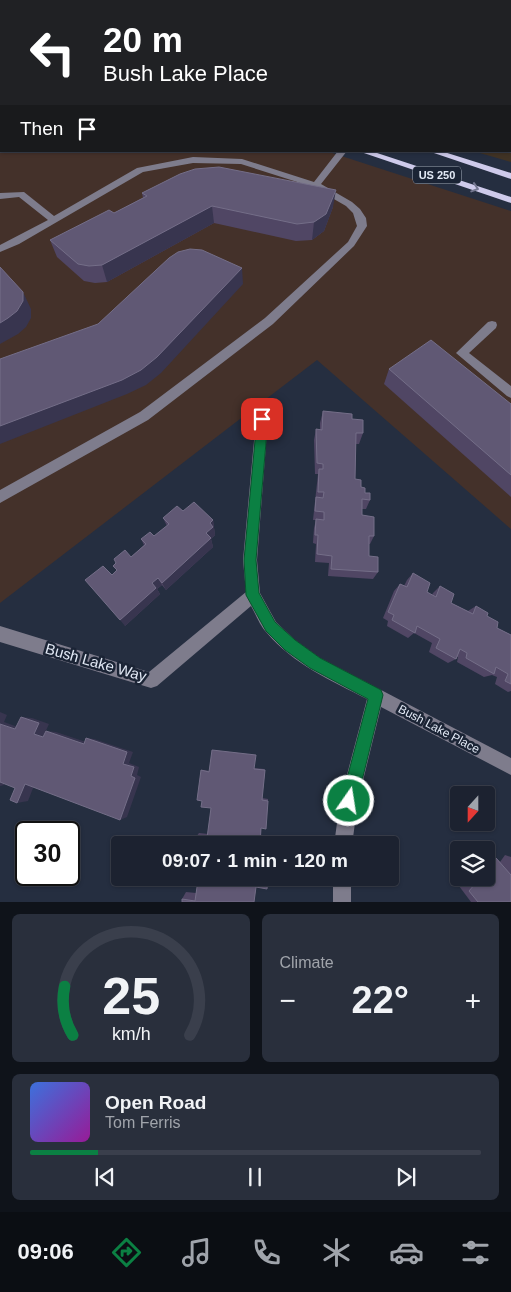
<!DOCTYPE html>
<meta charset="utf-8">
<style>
body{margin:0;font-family:Arial,sans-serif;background:#292f3c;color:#f1f3f6;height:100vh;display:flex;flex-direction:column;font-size:19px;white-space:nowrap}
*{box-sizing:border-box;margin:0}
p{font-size:16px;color:#a0a4ab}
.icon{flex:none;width:28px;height:28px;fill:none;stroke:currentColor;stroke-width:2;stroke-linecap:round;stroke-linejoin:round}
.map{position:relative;height:902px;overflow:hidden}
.side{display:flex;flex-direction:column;gap:12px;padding:12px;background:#0f131a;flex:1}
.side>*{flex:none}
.guide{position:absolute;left:0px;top:0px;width:511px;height:152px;box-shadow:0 1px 4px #0004,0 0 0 1px #3a3f4c;background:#202124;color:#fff;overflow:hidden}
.needle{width:32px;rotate:201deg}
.buttons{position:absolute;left:450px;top:786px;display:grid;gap:10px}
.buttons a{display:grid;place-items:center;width:45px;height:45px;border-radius:5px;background:#1c2230;box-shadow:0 1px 4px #0004,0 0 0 1px #3a3f4c;font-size:25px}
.speed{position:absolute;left:15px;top:821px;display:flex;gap:10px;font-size:25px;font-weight:700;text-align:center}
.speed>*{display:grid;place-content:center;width:65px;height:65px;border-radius:50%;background:#1c2230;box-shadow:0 1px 4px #0004,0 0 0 1px #3a3f4c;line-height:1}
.speed .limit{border:2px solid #111;border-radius:8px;background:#fff;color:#111}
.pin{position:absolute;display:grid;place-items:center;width:42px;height:42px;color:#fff;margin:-21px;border-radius:10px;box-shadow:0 2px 8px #0006}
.me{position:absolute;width:55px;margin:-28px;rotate:13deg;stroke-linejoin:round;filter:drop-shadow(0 0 4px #0008)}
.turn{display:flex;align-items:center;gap:18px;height:105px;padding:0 20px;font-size:22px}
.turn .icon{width:65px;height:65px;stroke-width:2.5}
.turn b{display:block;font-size:35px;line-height:42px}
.then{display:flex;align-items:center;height:48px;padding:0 20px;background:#0003;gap:10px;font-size:19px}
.big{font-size:38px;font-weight:800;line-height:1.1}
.side .tile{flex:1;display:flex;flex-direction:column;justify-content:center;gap:8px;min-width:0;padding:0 18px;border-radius:8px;background:#292f3c}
.side .dial{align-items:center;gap:0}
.dial svg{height:130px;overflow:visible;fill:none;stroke:#3a3f4c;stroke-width:7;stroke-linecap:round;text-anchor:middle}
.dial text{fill:#f1f3f6;stroke:none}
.song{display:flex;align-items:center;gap:15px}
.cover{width:60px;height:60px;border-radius:8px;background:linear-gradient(135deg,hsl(220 70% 55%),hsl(300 70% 35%))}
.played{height:5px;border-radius:2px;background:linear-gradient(90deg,#0b8043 15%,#3a3f4c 15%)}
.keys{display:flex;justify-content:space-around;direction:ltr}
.heat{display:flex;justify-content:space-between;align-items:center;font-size:28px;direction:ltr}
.side .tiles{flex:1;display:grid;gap:12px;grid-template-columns:1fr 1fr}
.tile:last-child{grid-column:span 2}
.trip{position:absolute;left:111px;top:836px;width:288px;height:50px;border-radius:5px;background:#1c2230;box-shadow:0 1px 4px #0004,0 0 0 1px #3a3f4c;font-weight:800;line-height:50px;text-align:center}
.dock{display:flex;height:80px;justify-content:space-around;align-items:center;background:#0b0e13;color:#a0a4ab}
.dock .icon{width:35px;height:35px}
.dock .selected{color:#0b8043}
.dock b{font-size:22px;color:#f1f3f6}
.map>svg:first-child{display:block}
.commercial{fill:#44312a}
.industrial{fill:#403325}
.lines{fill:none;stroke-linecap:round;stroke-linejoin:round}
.minor{fill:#7e7c8c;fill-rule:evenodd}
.major{fill:#cecaea;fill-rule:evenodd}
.wall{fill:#504664}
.shaded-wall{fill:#38354f}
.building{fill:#605874;stroke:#746e88}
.oneway{stroke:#747790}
.route{fill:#0b8043;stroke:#07532c}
.labels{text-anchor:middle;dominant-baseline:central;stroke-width:5;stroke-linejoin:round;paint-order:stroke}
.shield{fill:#1b2435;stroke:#a6aebb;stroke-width:1}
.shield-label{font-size:11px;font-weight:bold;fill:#e2e9f5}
.street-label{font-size:12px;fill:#e2e9f5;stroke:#1b2435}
.near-street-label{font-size:15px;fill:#e2e9f5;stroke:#1b2435}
</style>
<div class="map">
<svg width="511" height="902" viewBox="0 0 511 902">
<rect width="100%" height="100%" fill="#252e40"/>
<!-- commercial -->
<path class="commercial" d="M 0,0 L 43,1 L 1,1 L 1,151 L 326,151 L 511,211 L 511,529 L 317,360 L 0,603 Z
M 110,0 L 465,0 L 464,1 Z"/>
<!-- industrial -->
<path class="industrial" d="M 488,0 L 511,0 L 511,162 L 473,151 L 510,151 L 510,1 L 487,1 Z"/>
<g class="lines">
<!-- minor -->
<path class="minor" d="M 0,59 L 1,59 L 1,63 L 0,63 Z
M 338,151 L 347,151 L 321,184 L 352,202 L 360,209 L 366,218 L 367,226 L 354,246 L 273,324 L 148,420 L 0,503 L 0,490 L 140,412 L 265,318 L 348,242 L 357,226 L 353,213 L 346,206 L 313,187 L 241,164 L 193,163 L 143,172 L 19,244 L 0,252 L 0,245 L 48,220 L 19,197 L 0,199 L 0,193 L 24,192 L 54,216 L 137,168 L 193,157 L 242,159 L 314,182 Z
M 492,321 L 496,322 L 497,325 L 496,328 L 469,353 L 511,386 L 511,398 L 507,396 L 456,353 L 488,322 Z
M 262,414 L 266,415 L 268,419 L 257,560 L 260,593 L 276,622 L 295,640 L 320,658 L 511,758 L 511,775 L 381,707 L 358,801 L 352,845 L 334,845 L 340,801 L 367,699 C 332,681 293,664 267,633 C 260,626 256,615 251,606 L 157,686 L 151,688 L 0,642 L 0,626 L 149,672 L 246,592 L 243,560 L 256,419 L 258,415 Z
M 333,878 L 351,878 L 351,902 L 333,902 Z"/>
<!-- major -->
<path class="major" d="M 53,0 L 60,0 L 61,1 L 54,1 Z
M 93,0 L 100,0 L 101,1 L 94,1 Z
M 358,151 L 371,151 L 511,197 L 511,203 Z
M 428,151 L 441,151 L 511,173 L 511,179 Z"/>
</g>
<!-- wall -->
<path class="wall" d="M 232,0 L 405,0 L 402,1 L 232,1 Z
M 510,103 L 511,103 L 511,128 L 510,128 Z
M 142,193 L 333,207 L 324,231 L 312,240 L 296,241 L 214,223 L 107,282 L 95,283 L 84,281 L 57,257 L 50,240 L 114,213 L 143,198 Z
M 389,369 L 511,404 L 511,497 L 384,384 Z
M 323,411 L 352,419 L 363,433 L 359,444 L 356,444 L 355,479 L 370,500 L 366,509 L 362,509 L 362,515 L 374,536 L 370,544 L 369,544 L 369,556 L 378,572 L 373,579 L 328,576 L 329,563 L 315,562 L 316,544 L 313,543 L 314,528 L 316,520 L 313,520 L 318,474 L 315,474 L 314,440 L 316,429 L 320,429 L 320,423 Z
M 183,511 L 213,520 L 215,535 L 211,539 L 213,547 L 166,590 L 162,585 L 157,589 L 160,594 L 125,626 L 112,575 L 144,545 L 141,539 L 154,536 L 167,526 L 163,518 Z
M 413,573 L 427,592 L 432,595 L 433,593 L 440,586 L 451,603 L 468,611 L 476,606 L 487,616 L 497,628 L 511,635 L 511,691 L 508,692 L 495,684 L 497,677 L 492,675 L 484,677 L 457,662 L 458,657 L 457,657 L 456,659 L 448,663 L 429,652 L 432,643 L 414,633 L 408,638 L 387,626 L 388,621 L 383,618 L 394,591 L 400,584 L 404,586 L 407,580 Z
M 254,768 L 264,769 L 265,770 L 262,798 L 268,799 L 268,801 L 261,828 L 260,845 L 196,837 L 199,833 L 208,834 L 211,808 L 202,801 L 201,770 L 204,770 L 210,771 Z
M 486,853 L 496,858 L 500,862 L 505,855 L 511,857 L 511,902 L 471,902 L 456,882 L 460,878 L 486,878 Z
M 199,878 L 268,878 L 256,887 L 254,902 L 182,902 L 182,899 L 186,892 L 196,893 Z"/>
<!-- shaded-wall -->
<path class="shaded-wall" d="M 372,0 L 405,0 L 402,1 L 372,1 Z
M 336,190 L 333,207 L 324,231 L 312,240 L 314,222 Z
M 212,206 L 214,223 L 107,282 L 102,265 Z
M 242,268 L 243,284 L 161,373 L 146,385 L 127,394 L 0,444 L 0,426 Z
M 23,292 L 31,309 L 31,318 L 26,327 L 18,334 L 0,344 L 0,323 Z
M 213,520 L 215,535 L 211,539 L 213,547 L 166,590 L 162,583 L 206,533 L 210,523 Z
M 158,578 L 162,585 L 157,589 L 160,594 L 125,626 L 120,620 L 152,583 Z
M 0,712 L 7,715 L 4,722 L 26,730 L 15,729 L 0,724 Z
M 21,717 L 32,718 L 49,724 L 43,737 L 34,734 Z
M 46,731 L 56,732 L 92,744 L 84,744 Z
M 86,738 L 94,739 L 133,752 L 129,763 L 139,767 L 137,775 L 141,777 L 127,817 L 120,820 L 131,776 L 123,764 Z
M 7,778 L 4,785 L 0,786 L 0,779 Z
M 35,783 L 28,801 L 17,803 L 25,784 Z"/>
<!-- building -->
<path class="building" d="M 248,0 L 358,0 L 360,1 L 250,1 Z
M 511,6 L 511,27 L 510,28 L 510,8 Z
M 511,53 L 511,84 L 510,85 L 510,55 Z
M 510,103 L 511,103 L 511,113 L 510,113 Z
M 219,167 L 336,190 L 326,214 L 314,222 L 297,224 L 212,206 L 102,265 L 89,266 L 78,264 L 50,240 L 109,210 L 114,213 L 147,196 L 142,193 L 180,174 L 195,169 Z
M 190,249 L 202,250 L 242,268 L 157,357 L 141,370 L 122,380 L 0,426 L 0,359 L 98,324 L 169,258 L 178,252 Z
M 0,267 L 23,292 L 23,301 L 17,311 L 8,318 L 0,323 Z
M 431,340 L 511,404 L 511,475 L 389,369 Z
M 323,411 L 352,414 L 352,419 L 363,420 L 363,433 L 356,433 L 355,479 L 361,480 L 361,487 L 365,488 L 365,493 L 370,493 L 370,500 L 362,499 L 362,515 L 374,517 L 374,536 L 369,536 L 369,556 L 378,557 L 378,572 L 331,569 L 332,556 L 317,554 L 318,535 L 315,535 L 316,519 L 324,520 L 324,512 L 315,511 L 316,497 L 323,498 L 324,492 L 318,492 L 319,469 L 323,469 L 323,464 L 317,463 L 316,429 L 322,430 Z
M 194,502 L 213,520 L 210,523 L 213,527 L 206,533 L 211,538 L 162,583 L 158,578 L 152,583 L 156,588 L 120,620 L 85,580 L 103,566 L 112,575 L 117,570 L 113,566 L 116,563 L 114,559 L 125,550 L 131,557 L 146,544 L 141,539 L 150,532 L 154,536 L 169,524 L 163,518 L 177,506 L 183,511 Z
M 413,573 L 430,583 L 427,592 L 436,597 L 440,586 L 454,594 L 451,603 L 473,614 L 476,606 L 488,613 L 487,616 L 498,622 L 497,628 L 511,635 L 511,684 L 505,681 L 508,674 L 496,667 L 494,674 L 466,658 L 467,653 L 460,649 L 456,659 L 436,648 L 440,639 L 417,626 L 415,633 L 392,620 L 394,615 L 388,612 L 400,584 L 407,587 Z
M 21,717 L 39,723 L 34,734 L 43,737 L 46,731 L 84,744 L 86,738 L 127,752 L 123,764 L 134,767 L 131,776 L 135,778 L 120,820 L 25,784 L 17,803 L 10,800 L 15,788 L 0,782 L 0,724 L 15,729 Z
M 212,750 L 256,755 L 254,769 L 265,770 L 262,800 L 268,801 L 266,829 L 261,828 L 260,845 L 195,845 L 196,837 L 207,838 L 211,808 L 201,807 L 202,801 L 197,800 L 201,770 L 209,772 Z
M 496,858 L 511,875 L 511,874 L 511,902 L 478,902 L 469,891 L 480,878 L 486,878 L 486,870 Z
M 203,878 L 268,878 L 267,889 L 256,887 L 254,902 L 182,902 L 182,899 L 195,901 L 198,880 L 202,880 Z"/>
<!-- one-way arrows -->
<defs><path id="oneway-chevron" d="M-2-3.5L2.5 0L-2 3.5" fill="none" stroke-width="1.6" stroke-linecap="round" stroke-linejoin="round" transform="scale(1.25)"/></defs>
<use class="oneway" href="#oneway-chevron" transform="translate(475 188) rotate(18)"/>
<!-- route -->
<path class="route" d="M 262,414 L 268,419 L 256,560 L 259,593 L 275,622 L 295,640 L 320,658 L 381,690 L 383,695 L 357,801 L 355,806 L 349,809 L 344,806 L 341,801 L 368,699 L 310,668 L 285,650 L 266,631 L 246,595 L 244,560 L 257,419 Z"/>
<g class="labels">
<!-- shield labels -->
<rect class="shield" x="413" y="166.5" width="48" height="17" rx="4"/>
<g class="shield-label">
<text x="437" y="175">US 250</text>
</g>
<!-- street labels -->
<g class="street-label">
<text transform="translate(439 729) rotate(28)">Bush Lake Place</text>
</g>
<!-- near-street labels -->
<g class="near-street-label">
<text transform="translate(96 662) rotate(16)">Bush Lake Way</text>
</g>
</g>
</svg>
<div class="buttons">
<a><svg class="needle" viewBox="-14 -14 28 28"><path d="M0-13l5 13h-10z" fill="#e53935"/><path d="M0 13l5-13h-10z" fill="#a0a4ab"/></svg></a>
<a><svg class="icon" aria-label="layers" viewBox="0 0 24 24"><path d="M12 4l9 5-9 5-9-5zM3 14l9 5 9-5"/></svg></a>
</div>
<div class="speed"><div class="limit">30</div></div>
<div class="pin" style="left:262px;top:419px;background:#d93025"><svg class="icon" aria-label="arrive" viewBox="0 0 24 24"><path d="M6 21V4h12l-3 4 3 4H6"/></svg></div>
<svg class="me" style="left:349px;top:801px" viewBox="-20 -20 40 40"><circle r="17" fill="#0b8043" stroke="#fff" stroke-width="3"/><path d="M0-11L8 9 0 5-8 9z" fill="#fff"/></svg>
<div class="trip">09:07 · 1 min · 120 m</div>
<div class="guide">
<div class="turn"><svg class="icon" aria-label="left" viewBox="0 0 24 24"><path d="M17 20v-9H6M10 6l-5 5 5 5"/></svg><div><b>20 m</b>Bush Lake Place</div></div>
<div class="then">Then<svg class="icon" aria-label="arrive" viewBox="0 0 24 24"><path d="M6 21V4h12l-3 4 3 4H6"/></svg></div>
</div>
</div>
<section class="side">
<div class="tiles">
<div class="tile dial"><svg viewBox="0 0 100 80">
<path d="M14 69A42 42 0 1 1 86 69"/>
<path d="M14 69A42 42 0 0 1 9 39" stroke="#0b8043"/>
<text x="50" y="56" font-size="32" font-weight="700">25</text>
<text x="50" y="72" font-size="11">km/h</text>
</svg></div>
<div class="tile"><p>Climate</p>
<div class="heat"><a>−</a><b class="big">22°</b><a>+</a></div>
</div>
<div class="tile">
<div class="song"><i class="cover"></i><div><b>Open Road</b><p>Tom Ferris</p></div></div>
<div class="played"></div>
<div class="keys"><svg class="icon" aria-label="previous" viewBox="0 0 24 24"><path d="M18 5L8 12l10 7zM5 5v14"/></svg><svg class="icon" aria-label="pause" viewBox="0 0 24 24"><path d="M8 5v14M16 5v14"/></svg><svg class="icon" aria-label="next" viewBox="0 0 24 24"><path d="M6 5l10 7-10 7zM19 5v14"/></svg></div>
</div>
</div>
</section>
<nav class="dock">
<b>09:06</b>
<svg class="icon selected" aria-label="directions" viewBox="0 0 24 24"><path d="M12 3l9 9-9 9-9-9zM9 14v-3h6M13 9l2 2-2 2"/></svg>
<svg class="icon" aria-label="music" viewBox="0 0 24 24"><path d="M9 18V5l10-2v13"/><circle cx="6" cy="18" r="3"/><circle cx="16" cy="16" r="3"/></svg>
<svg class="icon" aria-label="phone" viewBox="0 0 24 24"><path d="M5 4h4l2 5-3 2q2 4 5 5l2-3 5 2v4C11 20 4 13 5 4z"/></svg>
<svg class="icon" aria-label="climate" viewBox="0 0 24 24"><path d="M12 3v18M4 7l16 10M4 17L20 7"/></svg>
<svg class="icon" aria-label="car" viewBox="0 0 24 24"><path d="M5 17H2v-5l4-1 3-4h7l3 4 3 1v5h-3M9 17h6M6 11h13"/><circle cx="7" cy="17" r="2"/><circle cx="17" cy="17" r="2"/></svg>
<svg class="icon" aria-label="filters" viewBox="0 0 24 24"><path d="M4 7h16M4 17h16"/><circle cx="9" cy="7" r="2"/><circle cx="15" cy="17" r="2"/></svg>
</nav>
